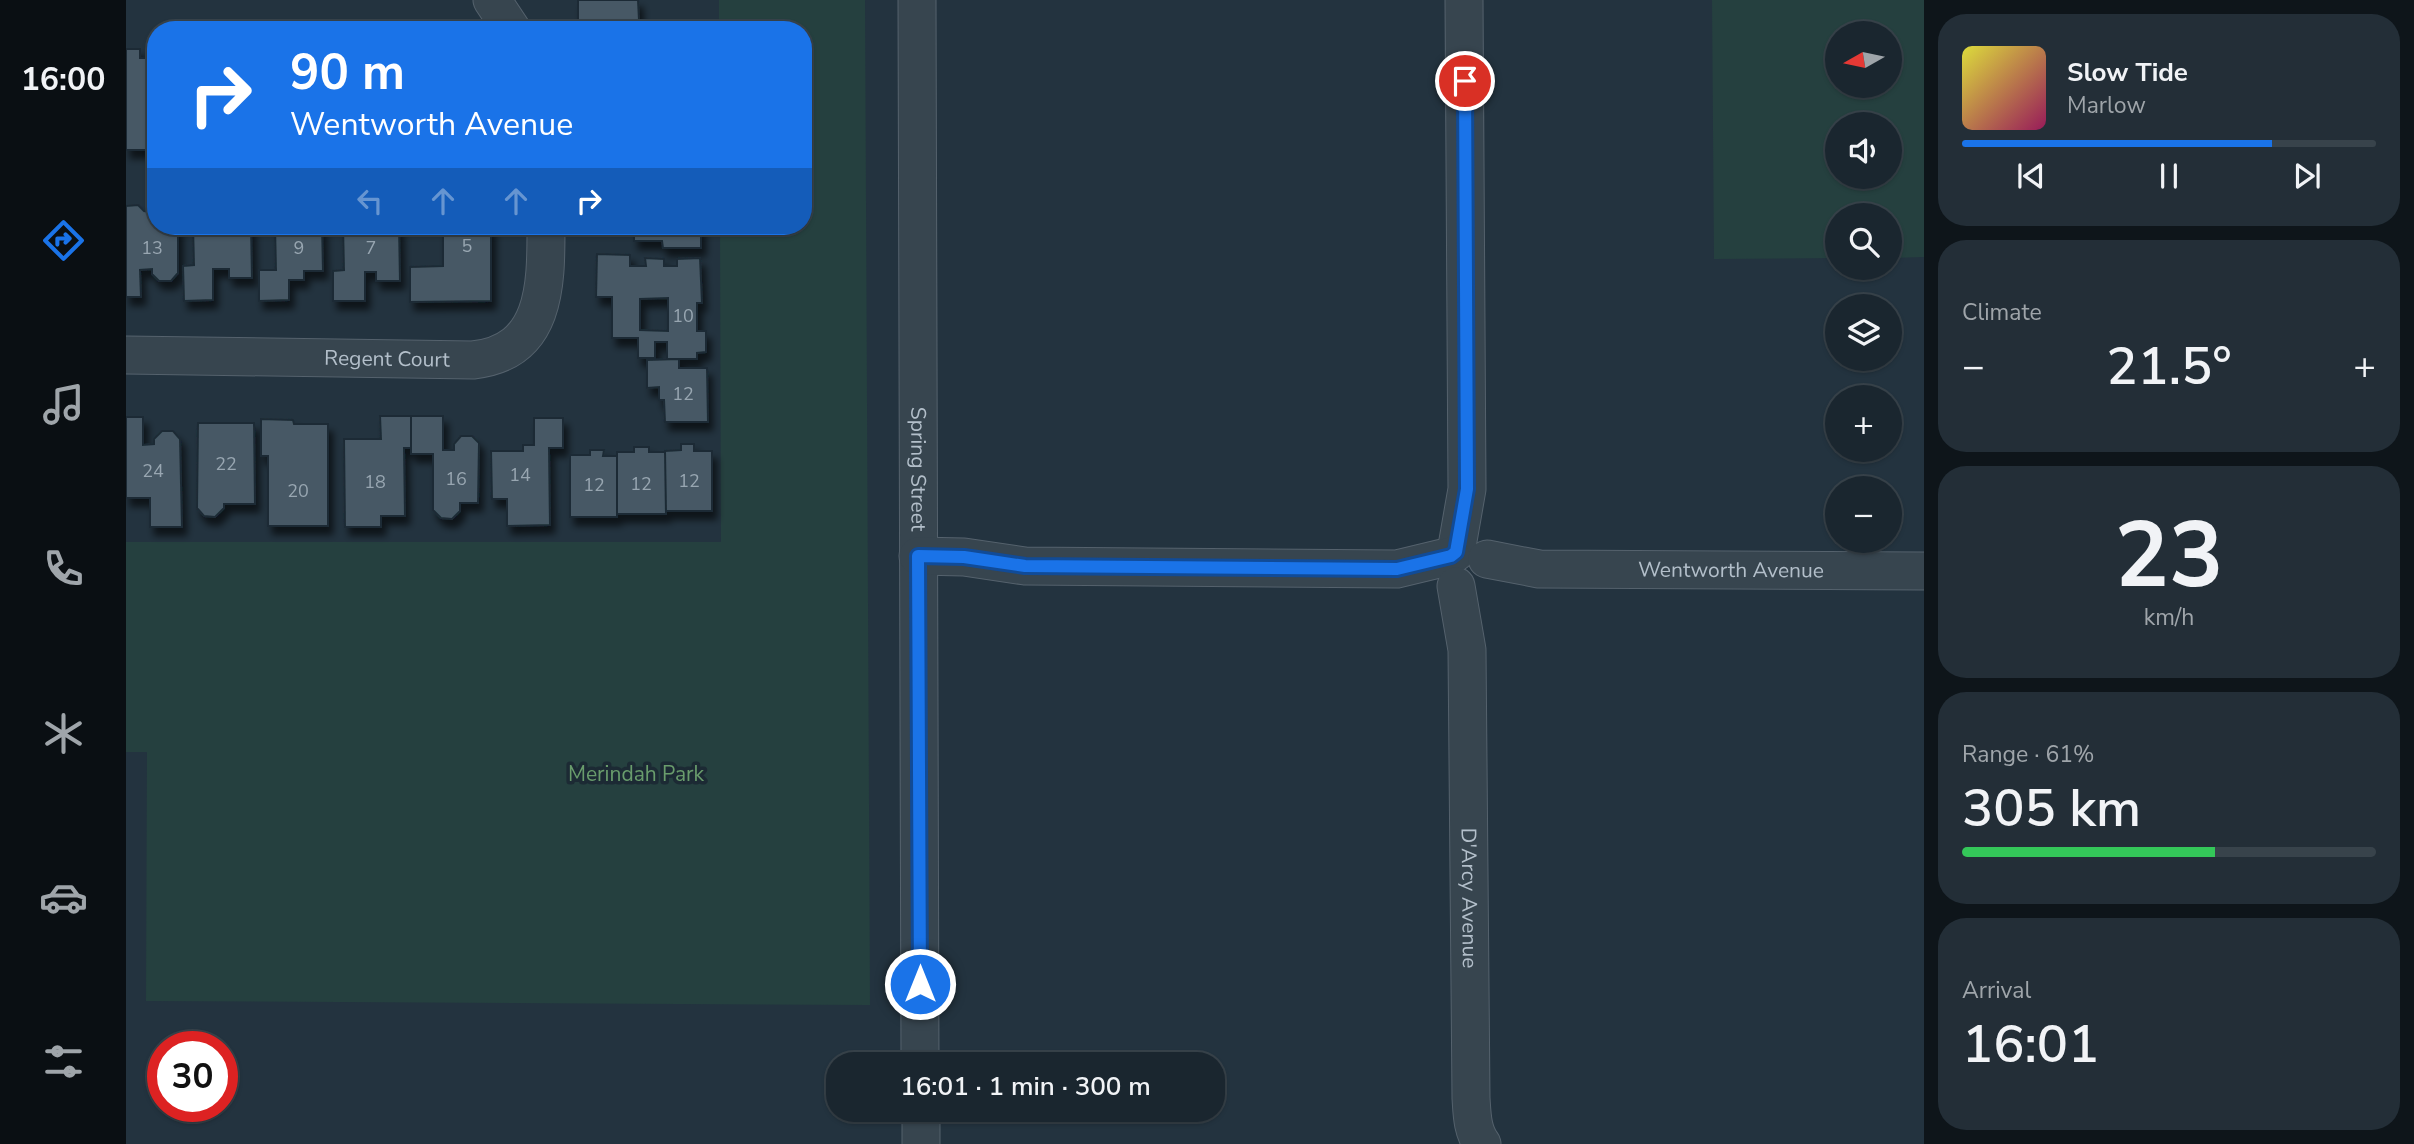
<!DOCTYPE html>
<meta charset="utf-8">
<style>
body{margin:0;font-family:"Nunito Sans",sans-serif;background:#232e37;color:#f1f3f6;height:100vh;display:flex;flex-direction:column;font-size:26px;white-space:nowrap}
*{box-sizing:border-box;margin:0}
p{font-size:23px;color:#9fa5aa}
.icon{flex:none;width:38px;height:38px;fill:none;stroke:currentColor;stroke-width:2;stroke-linecap:round;stroke-linejoin:round}
.map{position:relative;flex:1;overflow:hidden}
.panel{display:flex;flex-direction:column;gap:14px;padding:14px;background:#0e151a;width:490px}
.panel>*{flex:none}
.guide{position:absolute;left:21px;top:21px;width:665px;height:214px;border-radius:28px;box-shadow:0 2px 5px #0004,0 0 0 2px #38434b;background:#1a73e8;color:#fff;overflow:hidden}
.needle{width:46px;rotate:261deg}
.controls{position:absolute;left:1699px;top:21px;display:grid;gap:14px}
.controls a{display:grid;place-items:center;width:77px;height:77px;border-radius:50%;background:#1a262f;box-shadow:0 2px 5px #0004,0 0 0 2px #38434b;font-size:35px}
.speed{position:absolute;left:21px;top:1031px;display:flex;gap:14px;font-size:35px;font-weight:700;text-align:center}
.speed>*{display:grid;place-content:center;width:91px;height:91px;border-radius:50%;background:#1a262f;box-shadow:0 2px 5px #0004,0 0 0 2px #38434b;line-height:1}
.speed .limit{border:10px solid #d22;background:#fff;color:#111}
.pin{position:absolute;display:grid;place-items:center;width:60px;height:60px;color:#fff;margin:-30px;border:4px solid #fff;border-radius:50%;box-shadow:0 2px 7px #0007}
.me{position:absolute;width:77px;margin:-38px;rotate:0deg;stroke-linejoin:round;filter:drop-shadow(0 0 5px #0008)}
.turn{display:flex;align-items:center;gap:24px;height:147px;padding:0 28px;font-size:32px}
.turn .icon{width:91px;height:91px;stroke-width:2.5}
.turn b{display:block;font-size:49px;line-height:60px}
.lanes{display:flex;align-items:center;height:66px;padding:0 28px;background:#0003;justify-content:center;gap:35px;direction:ltr}
.lanes .off{opacity:.35}
.big{font-size:52px;font-weight:600;line-height:1.1}
.panel .card{flex:1;display:flex;flex-direction:column;justify-content:center;gap:10px;min-width:0;padding:0 24px;border-radius:28px;background:#232e37}
.panel .dial{align-items:center;gap:0}
.dial b{font-size:91px;line-height:1}
.song{display:flex;align-items:center;gap:21px}
.cover{width:84px;height:84px;border-radius:10px;background:linear-gradient(135deg,hsl(60 70% 55%),hsl(330 70% 35%))}
.played{height:7px;border-radius:4px;background:linear-gradient(90deg,#1a73e8 75%,#38434b 75%)}
.keys{display:flex;justify-content:space-around;direction:ltr}
.heat{display:flex;justify-content:space-between;align-items:center;font-size:38px;direction:ltr}
.charge{height:10px;border-radius:5px;background:linear-gradient(90deg,#34c759 61%,#38434b 0)}
.trip{position:absolute;left:700px;top:1052px;width:399px;height:70px;border-radius:28px;background:#1a262f;box-shadow:0 2px 5px #0004,0 0 0 2px #38434b;font-weight:600;line-height:70px;text-align:center}
main{display:flex;flex:1;min-height:0}
.menu{display:flex;flex-direction:column;width:126px;justify-content:space-around;align-items:center;background:#0a0f13;color:#9fa5aa}
.menu .icon{width:49px;height:49px}
.menu .current{color:#1a73e8}
.menu b{font-size:32px;color:#f1f3f6}
.map>svg:first-child{display:block}
.green{fill:#25403f;fill-rule:evenodd}
.building{fill:#465965;stroke:#1e2c36;stroke-width:2;fill-rule:evenodd;filter:url(#shadow)}
.lines{fill:none;stroke-linecap:round;stroke-linejoin:round}
.minor-casing{stroke:#55626d;stroke-width:39}
.minor{stroke:#37454f;stroke-width:37}
.route-casing{stroke:#114b97;stroke-width:18}
.route{stroke:#1a73e8;stroke-width:12}
.labels{text-anchor:middle;dominant-baseline:central;stroke-width:7;stroke-linejoin:round;paint-order:stroke}
.number-label{font-size:18px;fill:#98a6b1}
.street-label{font-size:21px;fill:#b3bfca;stroke:#1c2a34}
.park-label{font-size:21px;fill:#699c6c;stroke:#1c2a34}
</style>
<main>
<nav class="menu">
<b>16:00</b>
<svg class="icon current" aria-label="directions" viewBox="0 0 24 24"><path d="M12 3l9 9-9 9-9-9zM9 14v-3h6M13 9l2 2-2 2"/></svg>
<svg class="icon" aria-label="music" viewBox="0 0 24 24"><path d="M9 18V5l10-2v13"/><circle cx="6" cy="18" r="3"/><circle cx="16" cy="16" r="3"/></svg>
<svg class="icon" aria-label="phone" viewBox="0 0 24 24"><path d="M5 4h4l2 5-3 2q2 4 5 5l2-3 5 2v4C11 20 4 13 5 4z"/></svg>
<svg class="icon" aria-label="climate" viewBox="0 0 24 24"><path d="M12 3v18M4 7l16 10M4 17L20 7"/></svg>
<svg class="icon" aria-label="car" viewBox="0 0 24 24"><path d="M5 17H2v-5l4-1 3-4h7l3 4 3 1v5h-3M9 17h6M6 11h13"/><circle cx="7" cy="17" r="2"/><circle cx="17" cy="17" r="2"/></svg>
<svg class="icon" aria-label="filters" viewBox="0 0 24 24"><path d="M4 7h16M4 17h16"/><circle cx="9" cy="7" r="2"/><circle cx="15" cy="17" r="2"/></svg>
</nav>
<div class="map">
<svg width="1798" height="1144" viewBox="0 0 1798 1144">
<defs>
<filter id="shadow"><feDropShadow dx="4.5" dy="8" stdDeviation="3.5" flood-color="#0009"/></filter>
</defs>
<rect width="100%" height="100%" fill="#23333f"/>
<!-- green -->
<path class="green" d="M 593,0 L 739,0 L 744,1005 L 20,1001 L 21,752 L 0,752 L 0,542 L 595,542 L 594,226 L 677,226 L 677,30 L 593,30 Z
M 1586,0 L 1798,0 L 1798,257 L 1764,258 L 1764,215 L 1712,215 L 1711,258 L 1588,259 ZM 1712,33 L 1764,33 L 1764,86 L 1712,86 ZM 1712,124 L 1764,124 L 1764,177 L 1712,177 Z"/>
<!-- building -->
<path class="building" d="M 452,0 L 512,0 L 513,20 L 452,20 Z
M 0,49 L 14,49 L 14,58 L 28,58 L 30,121 L 20,121 L 20,150 L 0,150 Z
M 30,189 L 30,226 L 52,226 L 52,273 L 45,281 L 33,281 L 26,274 L 26,269 L 14,270 L 15,297 L 0,297 L 0,206 L 12,205 L 18,211 L 24,212 L 24,196 Z
M 67,226 L 125,226 L 126,278 L 103,278 L 103,269 L 87,269 L 87,300 L 58,301 L 57,266 L 68,265 Z
M 149,226 L 196,226 L 197,271 L 178,271 L 178,280 L 163,280 L 163,300 L 133,301 L 133,270 L 150,270 Z
M 217,226 L 273,226 L 274,281 L 250,281 L 250,272 L 239,272 L 239,301 L 207,301 L 207,271 L 218,270 Z
M 317,226 L 365,226 L 365,301 L 284,302 L 284,267 L 317,266 Z
M 508,226 L 575,226 L 575,248 L 537,248 L 536,241 L 508,241 Z
M 471,254 L 504,255 L 504,266 L 520,266 L 519,258 L 538,259 L 538,266 L 551,266 L 551,259 L 574,258 L 576,303 L 571,303 L 571,331 L 580,331 L 580,352 L 571,353 L 571,359 L 541,359 L 541,342 L 529,342 L 529,358 L 512,358 L 512,338 L 486,338 L 486,297 L 470,297 ZM 542,298 L 542,331 L 514,330 L 514,299 Z
M 553,359 L 553,368 L 581,368 L 582,422 L 539,422 L 538,400 L 533,400 L 533,387 L 521,388 L 521,360 Z
M 254,416 L 285,416 L 285,448 L 278,448 L 279,516 L 255,516 L 255,527 L 219,527 L 218,439 L 255,439 Z
M 285,416 L 317,416 L 317,450 L 328,450 L 328,444 L 335,436 L 346,436 L 353,443 L 352,503 L 334,503 L 334,511 L 326,519 L 315,518 L 307,510 L 307,454 L 285,454 Z
M 0,417 L 17,417 L 17,445 L 28,444 L 28,439 L 36,431 L 47,431 L 54,439 L 56,527 L 24,527 L 24,498 L 0,498 Z
M 408,418 L 437,418 L 437,448 L 423,448 L 424,525 L 381,526 L 381,499 L 366,499 L 365,451 L 397,451 L 397,445 L 408,445 Z
M 135,419 L 167,420 L 168,424 L 202,424 L 202,526 L 142,526 L 142,456 L 135,456 Z
M 72,423 L 128,423 L 129,504 L 98,504 L 98,508 L 89,517 L 78,516 L 71,508 Z
M 555,444 L 568,444 L 568,451 L 586,451 L 586,511 L 540,511 L 539,451 L 555,450 Z
M 508,447 L 523,447 L 523,452 L 539,452 L 540,514 L 491,514 L 491,452 L 508,452 Z
M 464,450 L 478,450 L 477,456 L 491,456 L 491,517 L 444,517 L 444,455 L 464,455 Z"/>
<g class="lines">
<defs>
<g id="minor">
<path d="M 366,0 L 386,30"/>
<path id="s1" d="M 791,0 L 794,1064"/>
<path id="s2" d="M 0,355 L 347,360 C 421,352 420,284 420,226"/>
<path d="M 1330,552 L 1341,489 L 1338,0"/>
<path d="M 792,556 L 838,557 L 899,566 L 1271,569 L 1325,556"/>
<path id="s3" d="M 1361,559 L 1413,569 L 1798,571"/>
<path id="s4" d="M 1330,586 L 1341,650 L 1345,1098 C 1346,1113 1346,1131 1356,1144"/>
<path d="M 795,1110 L 795,1144"/>
</g>
</defs>
<!-- minor casing -->
<use href="#minor" class="minor-casing"/>
<!-- minor -->
<use href="#minor" class="minor"/>
</g>
<g class="lines">
<defs>
<path id="route" d="M 794,984 L 792,556 L 838,557 L 899,566 L 1271,569 L 1325,556 L 1330,552 L 1341,489 L 1339,81"/>
</defs>
<!-- route casing -->
<use href="#route" class="route-casing"/>
<!-- route -->
<use href="#route" class="route"/>
</g>
<g class="labels">
<!-- number labels -->
<g class="number-label">
<text x="341" y="246">5</text>
<text x="26" y="248">13</text>
<text x="173" y="248">9</text>
<text x="245" y="248">7</text>
<text x="557" y="316">10</text>
<text x="557" y="394">12</text>
<text x="100" y="464">22</text>
<text x="27" y="471">24</text>
<text x="394" y="475">14</text>
<text x="330" y="479">16</text>
<text x="563" y="481">12</text>
<text x="249" y="482">18</text>
<text x="515" y="484">12</text>
<text x="468" y="485">12</text>
<text x="172" y="491">20</text>
</g>
<!-- street labels -->
<g class="street-label">
<text stroke="none"><textPath href="#s2" startOffset="261">Regent Court</textPath></text>
<text stroke="none"><textPath href="#s1" startOffset="469">Spring Street</textPath></text>
<text stroke="none"><textPath href="#s3" startOffset="245">Wentworth Avenue</textPath></text>
<text stroke="none"><textPath href="#s4" startOffset="313">D'Arcy Avenue</textPath></text>
</g>
<!-- park labels -->
<g class="park-label">
<text x="510" y="774">Merindah Park</text>
</g>
</g>
</svg>
<div class="controls">
<a><svg class="needle" viewBox="-14 -14 28 28"><path d="M0-13l5 13h-10z" fill="#e53935"/><path d="M0 13l5-13h-10z" fill="#9fa5aa"/></svg></a>
<a><svg class="icon" aria-label="sound" viewBox="0 0 24 24"><path d="M4 9h4l5-4v14l-5-4H4zM17 9q2 3 0 6"/></svg></a>
<a><svg class="icon" aria-label="search" viewBox="0 0 24 24"><circle cx="10" cy="10" r="6"/><path d="M15 15l6 6"/></svg></a>
<a><svg class="icon" aria-label="layers" viewBox="0 0 24 24"><path d="M12 4l9 5-9 5-9-5zM3 14l9 5 9-5"/></svg></a>
<a>+</a>
<a>−</a>
</div>
<div class="speed"><div class="limit">30</div></div>
<div class="pin" style="left:1339px;top:81px;background:#d93025"><svg class="icon" aria-label="arrive" viewBox="0 0 24 24"><path d="M6 21V4h12l-3 4 3 4H6"/></svg></div>
<svg class="me" style="left:794px;top:984px" viewBox="-20 -20 40 40"><circle r="17" fill="#1a73e8" stroke="#fff" stroke-width="3"/><path d="M0-11L8 9 0 5-8 9z" fill="#fff"/></svg>
<div class="trip">16:01 · 1 min · 300 m</div>
<div class="guide">
<div class="turn"><svg class="icon" aria-label="right" viewBox="0 0 24 24"><path d="M7 20v-9h11M14 6l5 5-5 5"/></svg><div><b>90 m</b>Wentworth Avenue</div></div>
<div class="lanes"><svg class="icon off" aria-label="left" viewBox="0 0 24 24"><path d="M17 20v-9H6M10 6l-5 5 5 5"/></svg><svg class="icon off" aria-label="ahead" viewBox="0 0 24 24"><path d="M12 20V5M6 11l6-6 6 6"/></svg><svg class="icon off" aria-label="ahead" viewBox="0 0 24 24"><path d="M12 20V5M6 11l6-6 6 6"/></svg><svg class="icon" aria-label="right" viewBox="0 0 24 24"><path d="M7 20v-9h11M14 6l5 5-5 5"/></svg></div>
</div>
</div>
<section class="panel">
<div class="card">
<div class="song"><i class="cover"></i><div><b>Slow Tide</b><p>Marlow</p></div></div>
<div class="played"></div>
<div class="keys"><svg class="icon" aria-label="previous" viewBox="0 0 24 24"><path d="M18 5L8 12l10 7zM5 5v14"/></svg><svg class="icon" aria-label="pause" viewBox="0 0 24 24"><path d="M8 5v14M16 5v14"/></svg><svg class="icon" aria-label="next" viewBox="0 0 24 24"><path d="M6 5l10 7-10 7zM19 5v14"/></svg></div>
</div>
<div class="card"><p>Climate</p>
<div class="heat"><a>−</a><b class="big">21.5°</b><a>+</a></div>
</div>
<div class="card dial"><b>23</b><p>km/h</p></div>
<div class="card"><p>Range · 61%</p><b class="big">305 km</b><div class="charge"></div></div>
<div class="card"><p>Arrival</p><b class="big">16:01</b></div>
</section>
</main>
